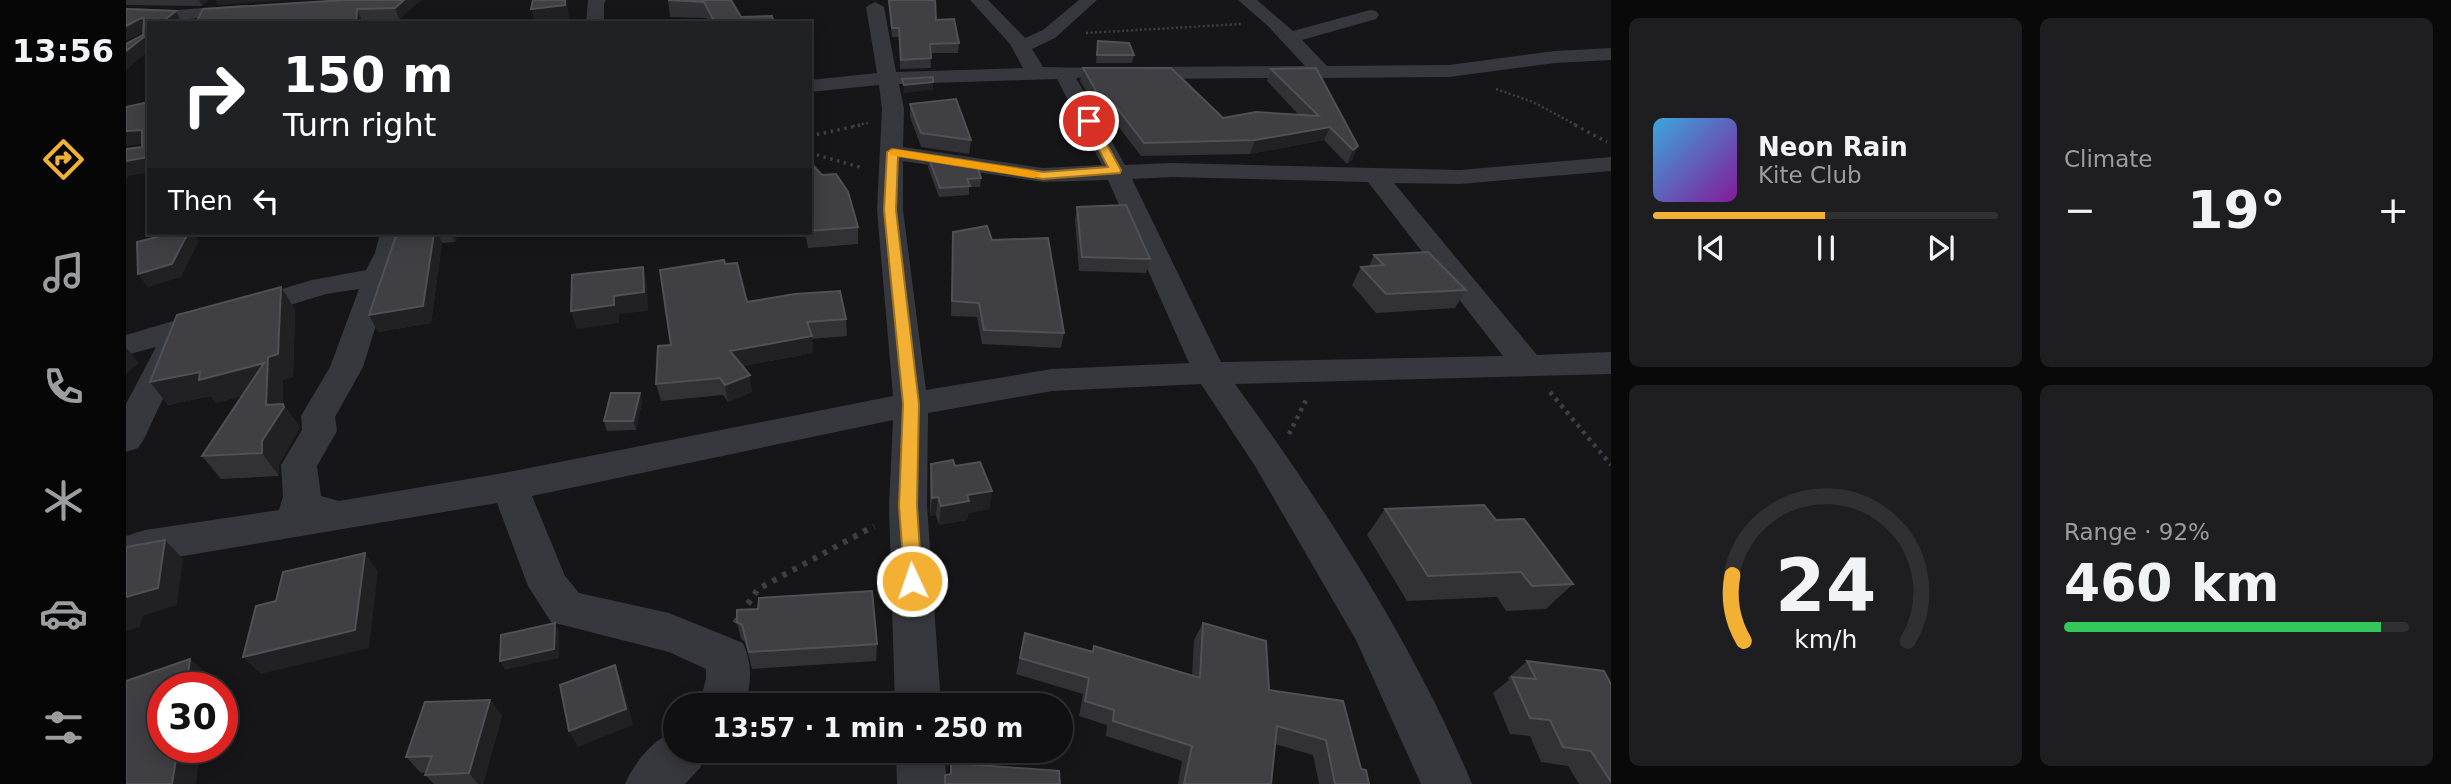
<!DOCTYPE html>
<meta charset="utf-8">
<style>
body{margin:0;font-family:"DejaVu Sans",sans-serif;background:#1e1e20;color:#f1f3f6;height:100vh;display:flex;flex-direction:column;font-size:26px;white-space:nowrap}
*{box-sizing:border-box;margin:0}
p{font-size:23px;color:#9c9d9f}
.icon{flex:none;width:38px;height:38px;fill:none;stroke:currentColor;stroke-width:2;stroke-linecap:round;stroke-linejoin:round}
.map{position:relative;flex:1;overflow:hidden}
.details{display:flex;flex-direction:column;gap:18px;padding:18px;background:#09090a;width:840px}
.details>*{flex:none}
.guide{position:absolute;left:21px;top:21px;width:665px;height:214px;border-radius:0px;box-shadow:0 4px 18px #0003,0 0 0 2px #303032;background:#202124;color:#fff;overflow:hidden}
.speed{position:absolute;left:21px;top:672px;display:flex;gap:14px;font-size:35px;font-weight:700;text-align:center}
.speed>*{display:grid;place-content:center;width:91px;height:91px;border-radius:50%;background:#101012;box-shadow:0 4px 18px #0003,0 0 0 2px #303032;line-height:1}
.speed .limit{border:10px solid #d22;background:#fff;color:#111}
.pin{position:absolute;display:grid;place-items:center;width:60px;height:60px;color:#fff;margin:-30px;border:4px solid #fff;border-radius:50%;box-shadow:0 2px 7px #0007}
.me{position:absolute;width:77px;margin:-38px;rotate:357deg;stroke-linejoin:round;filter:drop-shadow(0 0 5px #0008)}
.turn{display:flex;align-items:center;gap:24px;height:147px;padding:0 21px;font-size:32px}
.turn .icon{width:91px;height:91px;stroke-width:2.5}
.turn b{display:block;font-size:49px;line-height:60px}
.then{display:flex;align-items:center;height:66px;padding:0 21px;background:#0003;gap:14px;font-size:26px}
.big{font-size:52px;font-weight:800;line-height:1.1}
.details .card{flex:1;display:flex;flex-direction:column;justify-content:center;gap:10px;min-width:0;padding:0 24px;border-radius:10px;background:#1e1e20}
.details .dial{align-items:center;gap:0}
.dial svg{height:182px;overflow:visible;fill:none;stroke:#303032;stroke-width:7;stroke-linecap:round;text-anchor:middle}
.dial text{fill:#f1f3f6;stroke:none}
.song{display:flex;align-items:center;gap:21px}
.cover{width:84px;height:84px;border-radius:10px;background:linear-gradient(135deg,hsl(200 70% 55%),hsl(290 70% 35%))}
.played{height:7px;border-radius:4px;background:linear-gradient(90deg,#f2b134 50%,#303032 50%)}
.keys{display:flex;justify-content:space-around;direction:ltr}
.heat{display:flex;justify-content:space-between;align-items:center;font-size:38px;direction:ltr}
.charge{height:10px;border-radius:5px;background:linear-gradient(90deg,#34c759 92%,#303032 0)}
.details .tiles{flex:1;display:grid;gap:18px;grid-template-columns:repeat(2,1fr)}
.trip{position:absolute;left:537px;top:693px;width:410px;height:70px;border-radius:35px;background:#101012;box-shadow:0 4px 18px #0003,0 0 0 2px #303032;font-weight:800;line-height:70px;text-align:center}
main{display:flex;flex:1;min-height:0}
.tab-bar{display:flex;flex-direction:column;width:126px;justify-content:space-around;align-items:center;background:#060607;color:#9c9d9f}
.tab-bar .icon{width:49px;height:49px}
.tab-bar .active{color:#f2b134}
.tab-bar b{font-size:32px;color:#f1f3f6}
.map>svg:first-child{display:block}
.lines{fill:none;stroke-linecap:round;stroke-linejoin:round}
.path-far3{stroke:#3d3f44;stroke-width:2.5;stroke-dasharray:2 2.5;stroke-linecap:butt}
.path-far2{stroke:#3d3f44;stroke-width:3.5;stroke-dasharray:2.5 4.5;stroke-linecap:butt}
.path-far1{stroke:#3d3f44;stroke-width:4.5;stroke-dasharray:3.5 5;stroke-linecap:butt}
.path{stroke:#3d3f44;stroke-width:6;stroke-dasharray:4.5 7;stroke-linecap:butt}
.minor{fill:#37383d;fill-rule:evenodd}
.wall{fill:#323236}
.shaded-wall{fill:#212124}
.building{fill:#3f3f44;stroke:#4f5156;stroke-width:2}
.route{fill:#f2b134;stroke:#9d7322;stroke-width:2}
.slow{fill:#f59e0b}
</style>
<main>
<nav class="tab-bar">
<b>13:56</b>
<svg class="icon active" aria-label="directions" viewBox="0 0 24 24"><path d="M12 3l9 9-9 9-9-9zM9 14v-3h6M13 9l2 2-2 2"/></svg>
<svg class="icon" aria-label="music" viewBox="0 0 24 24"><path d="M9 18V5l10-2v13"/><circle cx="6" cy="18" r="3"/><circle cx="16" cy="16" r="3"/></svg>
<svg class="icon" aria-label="phone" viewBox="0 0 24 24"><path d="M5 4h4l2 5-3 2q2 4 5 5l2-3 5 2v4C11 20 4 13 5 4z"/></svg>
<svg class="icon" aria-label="climate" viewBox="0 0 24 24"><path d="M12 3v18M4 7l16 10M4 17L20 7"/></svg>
<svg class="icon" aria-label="car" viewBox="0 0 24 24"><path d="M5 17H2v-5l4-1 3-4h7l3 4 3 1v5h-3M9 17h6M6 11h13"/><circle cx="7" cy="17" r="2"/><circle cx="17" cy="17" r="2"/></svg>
<svg class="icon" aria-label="filters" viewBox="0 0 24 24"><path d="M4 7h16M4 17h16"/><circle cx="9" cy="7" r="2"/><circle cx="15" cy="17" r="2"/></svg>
</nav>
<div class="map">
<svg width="1485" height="784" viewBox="0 0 1485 784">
<rect width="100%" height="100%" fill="#161618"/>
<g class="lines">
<!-- path-far3 -->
<path class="path-far3" d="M 494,22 L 569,21
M 960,33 L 1115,24
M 1370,89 L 1407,102 L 1452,126
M 727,126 L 742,123"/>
<!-- path-far2 -->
<path class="path-far2" d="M 1449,125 L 1481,142
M 684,136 L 735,125
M 684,153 L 737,168"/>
<!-- path-far1 -->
<path class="path-far1" d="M 1424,392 L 1485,465
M 1163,434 L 1181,398"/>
<!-- path -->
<path class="path" d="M 609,623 L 632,589 L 748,526"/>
<!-- minor -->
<path class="minor" d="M 462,0 L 480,0 L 478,4 L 478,23 L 460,23 Z
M 844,0 L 862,0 L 899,38 L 917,30 L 953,0 L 971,0 L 929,38 L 906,49 L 917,67 L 965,68 L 968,72 L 965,76 L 950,78 L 999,165 L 1046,163 L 1334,170 L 1485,157 L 1485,171 L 1334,184 L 1268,183 L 1411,355 L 1485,352 L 1485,374 L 1109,384 C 1197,504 1289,646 1346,784 L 1295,784 L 1230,640 L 1129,466 L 1075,384 L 926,391 L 802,413 L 801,506 L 815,705 L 769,705 L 763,506 L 767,420 L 406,496 L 439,576 L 453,593 L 543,613 L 617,643 C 627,666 625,682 619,705 L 573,705 L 580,679 L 580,669 L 543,652 L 425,622 L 402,586 L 371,503 L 21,562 L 0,570 L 0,536 L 19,530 L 153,510 L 157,497 L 155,465 L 176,430 L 175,416 L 204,367 L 233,289 L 200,294 L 57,338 L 62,345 L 18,439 L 12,448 L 0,452 L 0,404 L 30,347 L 0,355 L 0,335 L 186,280 L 240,270 L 249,253 L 254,233 L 280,233 L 277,253 L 265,277 L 237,367 L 209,417 L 211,431 L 191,466 L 195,496 L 213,501 L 383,472 L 767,396 L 751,210 L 756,109 L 753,85 L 684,92 L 684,80 L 751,73 L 740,7 L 749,2 L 758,7 L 770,72 L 897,68 L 884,44 ZM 931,79 L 976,165 L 917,168 L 777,147 L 778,109 L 773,84 ZM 777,161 L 917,182 L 982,180 L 1063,363 L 926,369 L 800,390 L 777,210 ZM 1046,177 L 1242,182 L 1377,356 L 1095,362 L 1006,179 Z
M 1112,0 L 1131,0 L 1167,31 L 1244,10 L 1250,11 L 1253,15 L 1250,19 L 1176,40 L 1201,66 L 1323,65 L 1429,51 L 1485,48 L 1485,60 L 1429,63 L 1323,77 L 1005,79 L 995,73 L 1005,67 L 1179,66 L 1142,26 Z
M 118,5 L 124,6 L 127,10 L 124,14 L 50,20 L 0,18 L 0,8 L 50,10 Z
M 550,730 L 550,751 L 581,751 L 574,768 L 559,784 L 499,784 C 508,763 527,739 550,730 Z
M 770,751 L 818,751 L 821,784 L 771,784 Z"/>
</g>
<!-- wall -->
<path class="wall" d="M 0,0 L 82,0 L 76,6 L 0,5 Z
M 295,0 L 273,19 L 236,20 L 235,23 L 70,23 Z
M 542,0 L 605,0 L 615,17 L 648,23 L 583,23 L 580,18 L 544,17 Z
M 762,0 L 809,0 L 810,20 L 833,43 L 832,53 L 804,53 L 805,68 L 774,69 L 773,37 L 766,37 Z
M 972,41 L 1008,55 L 1006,63 L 970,63 Z
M 957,68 L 1097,118 L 1173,115 L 1141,81 L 1145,69 L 1232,146 L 1226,160 L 1221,164 L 1198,140 L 1124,154 L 1015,156 L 985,117 L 976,118 L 954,81 Z
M 784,104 L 845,140 L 843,154 L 795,147 L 784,117 Z
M 803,159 L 855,178 L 854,187 L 843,187 L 843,195 L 813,197 L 802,167 Z
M 684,162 L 732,227 L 732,244 L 682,248 L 679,233 L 684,233 Z
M 951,207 L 1024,259 L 1020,273 L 953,271 L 949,220 Z
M 827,232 L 866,240 L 938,333 L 935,348 L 856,344 L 851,317 L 825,316 Z
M 271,233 L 333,233 L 329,242 L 316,243 L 305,323 L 252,332 Z
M 1248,255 L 1340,290 L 1329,308 L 1250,313 L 1226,285 L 1235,267 L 1243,266 Z
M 599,264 L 621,302 L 720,319 L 721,336 L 686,339 L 687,353 L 617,366 L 626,392 L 602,402 L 597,395 L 535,401 L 530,384 Z
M 169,309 L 167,377 L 157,380 L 157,404 L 173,426 L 173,429 L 153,464 L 153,476 L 95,479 L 76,456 L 116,396 L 90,403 L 85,396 L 42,405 L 24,382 Z
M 514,393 L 516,402 L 510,430 L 481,431 L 478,421 Z
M 805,464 L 829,466 L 866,491 L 863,509 L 842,513 L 841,520 L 813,525 L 810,515 L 804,516 L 804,482 Z
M 1259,509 L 1370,520 L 1447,584 L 1420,609 L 1380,611 L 1371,597 L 1281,601 L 1241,535 Z
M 611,622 L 751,644 L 750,661 L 626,669 L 619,642 L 615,639 Z
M 1077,623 L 1143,690 L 1235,769 L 1243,784 L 1193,784 L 1187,755 L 1149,744 L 1145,784 L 1052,784 L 1056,761 L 980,736 L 981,725 L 953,716 L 957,694 L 890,674 L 899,633 L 966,652 L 968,646 L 1066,676 L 1068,640 Z
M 1401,661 L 1485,684 L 1485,784 L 1453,784 L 1442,766 L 1415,762 L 1404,736 L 1384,734 L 1367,693 L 1383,680 L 1382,678 Z
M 364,700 L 376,716 L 357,784 L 308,784 L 299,775 L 300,772 L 295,773 L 280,757 Z"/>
<!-- shaded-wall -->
<path class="shaded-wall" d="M 73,0 L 82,0 L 76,6 Z
M 89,0 L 160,0 L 92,5 Z
M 278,0 L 295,0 L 273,19 L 269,8 Z
M 439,0 L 441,0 L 443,19 L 409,23 L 405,9 Z
M 231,9 L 236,20 L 235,23 L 230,23 Z
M 50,11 L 56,23 L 35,23 Z
M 15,18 L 22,30 L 0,41 L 0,26 Z
M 23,33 L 23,51 L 0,70 L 0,51 Z
M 807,82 L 807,90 L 777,93 L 778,85 Z
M 988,104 L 985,117 L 976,118 L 978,105 Z
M 1204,127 L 1198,140 L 1124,154 L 1129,140 Z
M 16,130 L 23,143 L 0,146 L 0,131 Z
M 1232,146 L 1226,160 L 1221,164 L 1227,150 Z
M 23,157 L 23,172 L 3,176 L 0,180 L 0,161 Z
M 62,233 L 67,233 L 73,241 L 55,277 L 22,287 L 12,274 Z
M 308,233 L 312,233 L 316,243 L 305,323 L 252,332 L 243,315 Z
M 325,233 L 333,233 L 329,242 Z
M 517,267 L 521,285 L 522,311 L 493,314 L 493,323 L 451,329 L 445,311 Z
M 155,287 L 169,309 L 167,377 L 157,380 L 157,408 L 157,404 L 173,426 L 173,429 L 153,464 L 153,476 L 136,453 L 136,441 L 140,405 L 141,389 L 90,403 L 85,396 L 42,405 L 24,382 L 142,357 Z
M 686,336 L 687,353 L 607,368 L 604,351 Z
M 0,348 L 13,363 L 0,374 Z
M 624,375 L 626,392 L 602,402 L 599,385 Z
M 514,393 L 516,402 L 510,430 L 507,421 Z
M 866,491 L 863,509 L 842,513 L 841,520 L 813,525 L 815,506 L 841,495 Z
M 812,497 L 810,515 L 804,516 L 806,498 Z
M 39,540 L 57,559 L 51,605 L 17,616 L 14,627 L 0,631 L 0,597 Z
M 239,553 L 252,571 L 243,648 L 135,674 L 117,657 Z
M 429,623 L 433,632 L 433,658 L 379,670 L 374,661 Z
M 64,659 L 84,676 L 82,688 L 60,688 Z
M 489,665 L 496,682 L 507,725 L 452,747 L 443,731 Z
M 364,700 L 376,716 L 357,784 L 352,784 L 343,773 Z
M 52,747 L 75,747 L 70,784 L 46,784 Z"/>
<!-- building -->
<path class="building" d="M 219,0 L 278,0 L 269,8 L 231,9 L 230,23 L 70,23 L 77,9 Z
M 407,0 L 439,0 L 439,5 L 405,9 Z
M 542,0 L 605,0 L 615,17 L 646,16 L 648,23 L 589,23 L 578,2 Z
M 763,0 L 809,0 L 810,20 L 828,19 L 833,43 L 804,44 L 805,58 L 775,60 L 773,28 L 766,28 Z
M 0,9 L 50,11 L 35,23 L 23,23 L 23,33 L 0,51 L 0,44 L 17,35 L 18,19 L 15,18 L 0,26 Z
M 972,41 L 1003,43 L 1008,55 L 971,55 Z
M 957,68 L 1045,68 L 1097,118 L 1130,112 L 1193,116 L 1145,69 L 1190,68 L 1232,146 L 1227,150 L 1204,127 L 1129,140 L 1018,143 L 988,104 L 978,105 Z
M 807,77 L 807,82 L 778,85 L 776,79 Z
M 830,99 L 845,140 L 795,133 L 784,104 Z
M 23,102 L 23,157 L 0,161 L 0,149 L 16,147 L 16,130 L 0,131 L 0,107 Z
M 803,159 L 851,166 L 855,178 L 841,179 L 844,186 L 814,188 Z
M 684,162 L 696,175 L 710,174 L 722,192 L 732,227 L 684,231 Z
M 1000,205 L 1024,259 L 956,257 L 951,207 Z
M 861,226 L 866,240 L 922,238 L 938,333 L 858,330 L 853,303 L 826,301 L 827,232 Z
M 47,233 L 62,233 L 46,264 L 12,274 L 11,242 Z
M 271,233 L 308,233 L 297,306 L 243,315 Z
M 1302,252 L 1340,290 L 1260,294 L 1235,267 L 1258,265 L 1248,255 Z
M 598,260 L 599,264 L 611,263 L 621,302 L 669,294 L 714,291 L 720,319 L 681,322 L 686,336 L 604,351 L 624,375 L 599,385 L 594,378 L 530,384 L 532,346 L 545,345 L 534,270 Z
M 517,267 L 518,292 L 488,296 L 488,305 L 445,311 L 446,275 Z
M 155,287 L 152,354 L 142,357 L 140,405 L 157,404 L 158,407 L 136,441 L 136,453 L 76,456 L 138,363 L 73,380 L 74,372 L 24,382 L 51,315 Z
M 485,393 L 514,393 L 507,421 L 478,421 Z
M 827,460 L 829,466 L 854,462 L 866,491 L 841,495 L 843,501 L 815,506 L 812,497 L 806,498 L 805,464 Z
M 1358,505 L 1370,520 L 1398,519 L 1447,584 L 1406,586 L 1395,572 L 1302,576 L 1259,509 Z
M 39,540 L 32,588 L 0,597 L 0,547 Z
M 239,553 L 229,630 L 117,657 L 130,606 L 150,601 L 157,572 Z
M 746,591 L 751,644 L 623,652 L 616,625 L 611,622 L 611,610 L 632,609 L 633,598 Z
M 429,623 L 428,649 L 374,661 L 375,635 Z
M 1077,623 L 1140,641 L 1143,690 L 1217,701 L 1235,769 L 1240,770 L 1243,784 L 1209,784 L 1200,740 L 1151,726 L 1145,784 L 1058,784 L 1066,746 L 987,721 L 988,710 L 959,701 L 963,678 L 894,658 L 899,633 L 967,652 L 968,646 L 1074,678 Z
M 64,659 L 60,688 L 37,688 L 37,747 L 52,747 L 46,784 L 0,784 L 0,681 Z
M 1401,661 L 1478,671 L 1485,684 L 1485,782 L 1465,751 L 1437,747 L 1424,720 L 1404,718 L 1386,677 L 1410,679 Z
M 489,665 L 500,709 L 443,731 L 434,685 Z
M 364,700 L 343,773 L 299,775 L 306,756 L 280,757 L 299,702 Z
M 825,763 L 933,771 L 934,784 L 819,784 L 819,775 L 825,774 Z"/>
<!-- route -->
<path class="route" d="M 963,118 L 968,121 L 995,170 L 994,173 L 917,179 L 772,156 L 770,210 L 793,404 L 791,506 L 796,581 L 793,587 L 786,589 L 779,587 L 773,506 L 777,404 L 758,210 L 761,152 L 766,149 L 917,172 L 982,167 L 958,121 Z"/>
<!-- slow -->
<path class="slow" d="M 768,149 L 908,171 L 914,174 L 908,178 L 764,155 L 764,150 Z"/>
</svg>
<div class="speed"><div class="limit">30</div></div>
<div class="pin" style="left:963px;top:121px;background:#d93025"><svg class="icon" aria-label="arrive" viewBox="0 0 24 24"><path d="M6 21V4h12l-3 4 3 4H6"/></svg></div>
<svg class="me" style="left:786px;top:581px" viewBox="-20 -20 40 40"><circle r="17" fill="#f2b134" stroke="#fff" stroke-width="3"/><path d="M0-11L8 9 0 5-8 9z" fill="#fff"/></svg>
<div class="trip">13:57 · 1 min · 250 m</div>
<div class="guide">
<div class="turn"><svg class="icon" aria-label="right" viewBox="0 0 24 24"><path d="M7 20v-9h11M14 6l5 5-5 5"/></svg><div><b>150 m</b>Turn right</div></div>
<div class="then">Then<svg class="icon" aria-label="left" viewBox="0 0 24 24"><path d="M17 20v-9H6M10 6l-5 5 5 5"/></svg></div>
</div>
</div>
<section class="details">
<div class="tiles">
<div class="card">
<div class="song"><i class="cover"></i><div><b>Neon Rain</b><p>Kite Club</p></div></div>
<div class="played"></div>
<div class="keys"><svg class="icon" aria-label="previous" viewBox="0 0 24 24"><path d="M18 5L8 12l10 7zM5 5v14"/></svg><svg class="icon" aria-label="pause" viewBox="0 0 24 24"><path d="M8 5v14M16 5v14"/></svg><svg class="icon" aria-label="next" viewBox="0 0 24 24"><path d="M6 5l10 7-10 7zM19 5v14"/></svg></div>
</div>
<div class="card"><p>Climate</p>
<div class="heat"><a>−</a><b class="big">19°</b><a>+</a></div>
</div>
<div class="card dial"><svg viewBox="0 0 100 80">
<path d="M14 69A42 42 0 1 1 86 69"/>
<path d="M14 69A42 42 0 0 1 9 40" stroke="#f2b134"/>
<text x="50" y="56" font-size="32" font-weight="700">24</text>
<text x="50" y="72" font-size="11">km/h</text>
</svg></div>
<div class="card"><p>Range · 92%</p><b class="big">460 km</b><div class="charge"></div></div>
</div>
</section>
</main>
